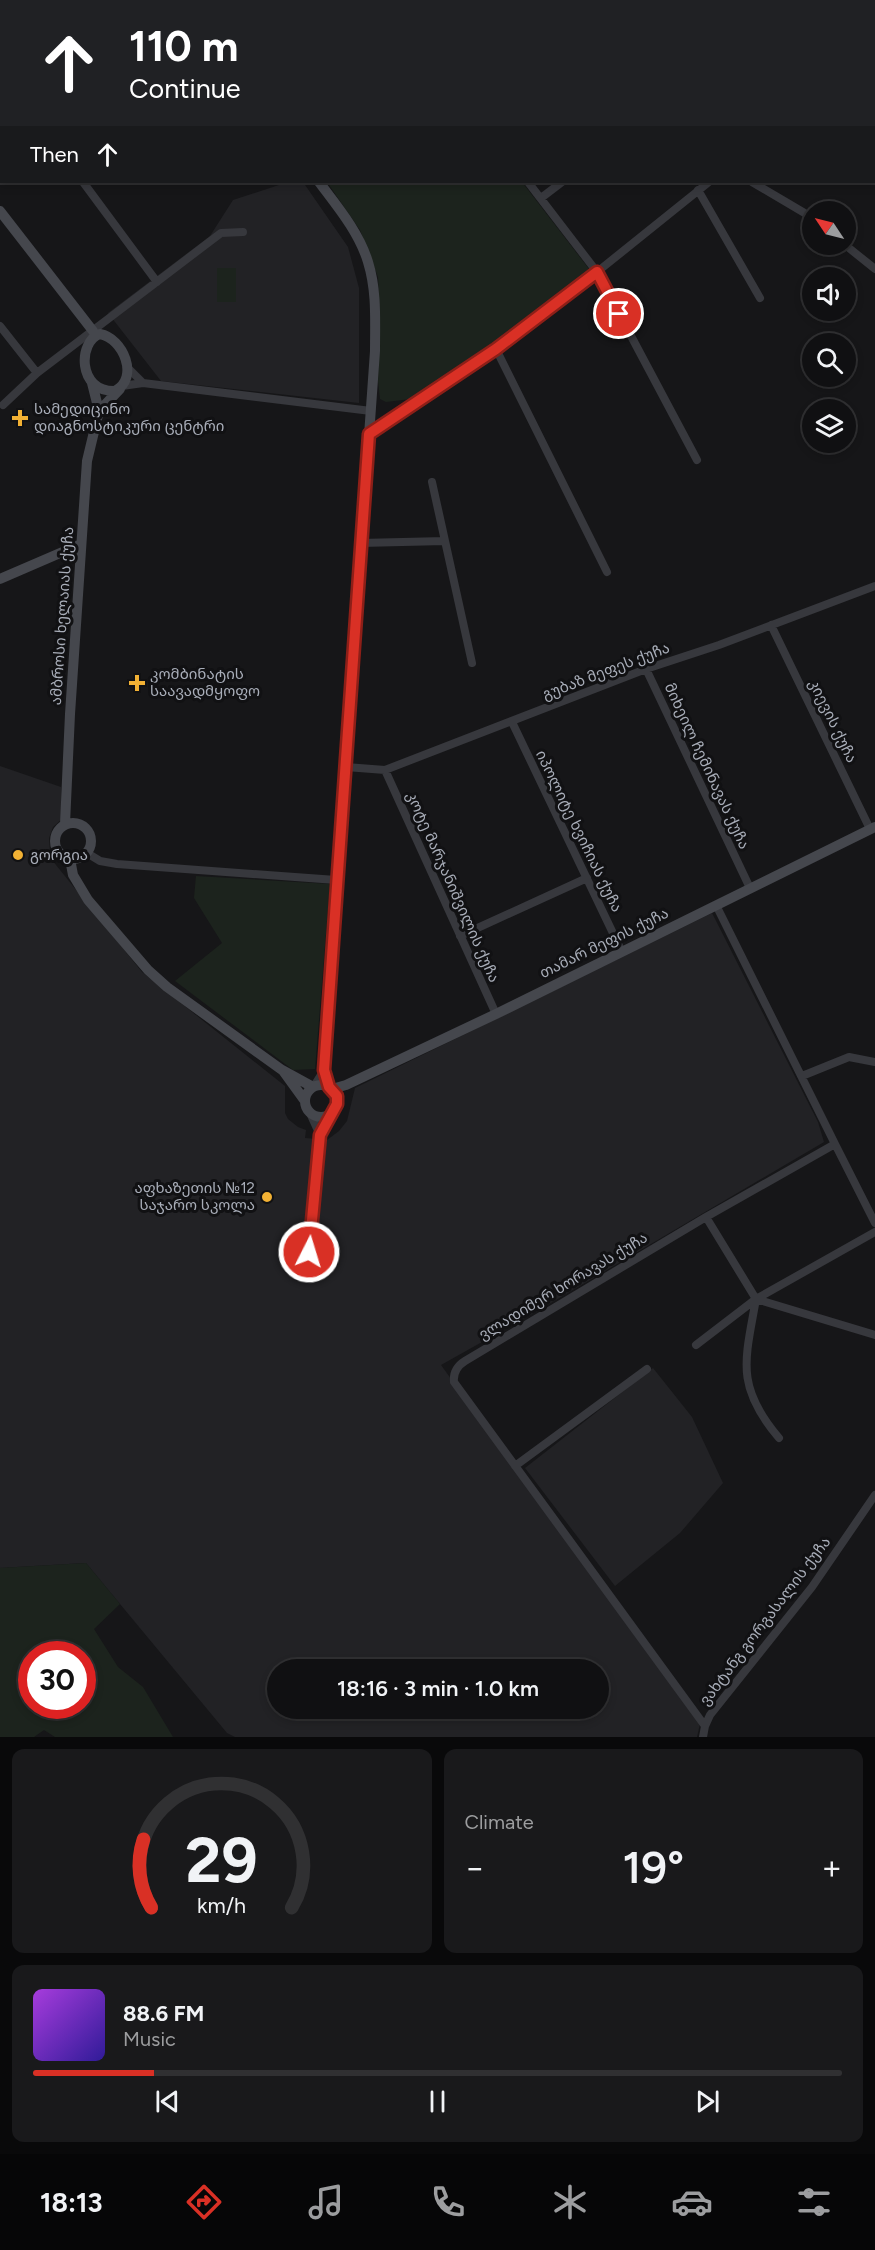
<!DOCTYPE html>
<meta charset="utf-8">
<style>
body{margin:0;font-family:Figtree,"Noto Sans Georgian",sans-serif;background:#19191b;color:#f1f3f6;height:100vh;display:flex;flex-direction:column;font-size:22px;white-space:nowrap}
*{box-sizing:border-box;margin:0}
p{font-size:20px;color:#9c9d9f}
.icon{flex:none;width:33px;height:33px;fill:none;stroke:currentColor;stroke-width:2;stroke-linecap:round;stroke-linejoin:round}
.map{position:relative;height:1737px;overflow:hidden}
.side{display:flex;flex-direction:column;gap:12px;padding:12px;background:#09090a;flex:1}
.side>*{flex:none}
.banner{position:absolute;left:0px;top:0px;width:876px;height:183px;box-shadow:0 3px 9px #0003,0 0 0 2px #303032;background:#202124;color:#fff;overflow:hidden}
.needle{width:39px;rotate:305deg}
.controls{position:absolute;left:802px;top:201px;display:grid;gap:12px}
.controls a{display:grid;place-items:center;width:54px;height:54px;border-radius:50%;background:#101012;box-shadow:0 3px 9px #0003,0 0 0 2px #303032;font-size:30px}
.speed{position:absolute;left:18px;top:1641px;display:flex;gap:12px;font-size:30px;font-weight:700;text-align:center}
.speed>*{display:grid;place-content:center;width:78px;height:78px;border-radius:50%;background:#101012;box-shadow:0 3px 9px #0003,0 0 0 2px #303032;line-height:1}
.speed .limit{border:9px solid #d22;background:#fff;color:#111}
.pin{position:absolute;display:grid;place-items:center;width:51px;height:51px;color:#fff;margin:-26px;border:3px solid #fff;border-radius:50%;box-shadow:0 2px 6px #0007}
.me{position:absolute;width:66px;margin:-33px;rotate:5deg;stroke-linejoin:round;filter:drop-shadow(0 0 4px #0008)}
.turn{display:flex;align-items:center;gap:21px;height:126px;padding:0 30px;font-size:27px}
.turn .icon{width:78px;height:78px;stroke-width:2.5}
.turn b{display:block;font-size:42px;line-height:51px}
.then{display:flex;align-items:center;height:57px;padding:0 30px;background:#0003;gap:12px;font-size:22px}
.big{font-size:45px;font-weight:600;line-height:1.1}
.side .tile{flex:1;display:flex;flex-direction:column;justify-content:center;gap:9px;min-width:0;padding:0 21px;border-radius:12px;background:#19191b}
.side .dial{align-items:center;gap:0}
.dial svg{height:156px;overflow:visible;fill:none;stroke:#303032;stroke-width:7;stroke-linecap:round;text-anchor:middle}
.dial text{fill:#f1f3f6;stroke:none}
.song{display:flex;align-items:center;gap:18px}
.cover{width:72px;height:72px;border-radius:9px;background:linear-gradient(135deg,hsl(280 70% 55%),hsl(250 70% 35%))}
.played{height:6px;border-radius:3px;background:linear-gradient(90deg,#d93025 15%,#303032 15%)}
.keys{display:flex;justify-content:space-around;direction:ltr}
.heat{display:flex;justify-content:space-between;align-items:center;font-size:33px;direction:ltr}
.side .tiles{flex:1;display:grid;gap:12px;grid-template-columns:1fr 1fr}
.tile:last-child{grid-column:span 2}
.trip{position:absolute;left:267px;top:1659px;width:342px;height:60px;border-radius:30px;background:#101012;box-shadow:0 3px 9px #0003,0 0 0 2px #303032;font-weight:600;line-height:60px;text-align:center}
.dock{display:flex;height:96px;justify-content:space-around;align-items:center;background:#060607;color:#9c9d9f}
.dock .icon{width:42px;height:42px}
.dock .on{color:#d93025}
.dock b{font-size:27px;color:#f1f3f6}
.map>svg:first-child{display:block}
.built{fill:#222225;fill-rule:evenodd}
.green{fill:#1c231d;fill-rule:evenodd}
.lines{fill:none;stroke-linecap:round;stroke-linejoin:round}
.street{stroke:#37383d;stroke-width:8}
.secondary{stroke:#45474d;stroke-width:10}
.route-casing{stroke:#8d1f18;stroke-width:15}
.route{stroke:#d93025;stroke-width:10}
.poi-dot{fill:#f2b134;stroke:#111113;stroke-width:2}
.labels{text-anchor:middle;dominant-baseline:central;stroke-width:6;stroke-linejoin:round;paint-order:stroke}
.poi-label{font-size:15px;fill:#a8adb8;stroke:#111113;text-anchor:start}
.street-label{font-size:15px;fill:#a8adb8;stroke:#111113}
</style>
<div class="map">
<svg width="875" height="1737" viewBox="0 0 875 1737">
<rect width="100%" height="100%" fill="#161618"/>
<!-- built -->
<path class="built" d="M 288,182 L 303,182 L 348,247 L 359,288 L 359,403 L 161,381 L 108,313 L 210,236 L 233,200 Z
M 0,766 L 61,787 L 61,820 L 53,827 L 49,838 L 50,852 L 52,860 L 142,972 L 285,1086 L 285,1113 L 288,1119 L 298,1127 L 306,1130 L 305,1138 L 327,1140 L 339,1131 L 347,1121 L 355,1088 L 712,913 L 818,1122 L 824,1142 L 532,1314 L 441,1365 L 700,1724 L 697,1737 L 235,1737 L 227,1733 L 86,1563 L 0,1568 ZM 278,1670 L 598,1670 L 598,1708 L 278,1708 Z
M 653,1368 L 692,1417 L 723,1483 L 680,1533 L 615,1586 L 525,1468 Z"/>
<!-- green -->
<path class="green" d="M 327,182 L 522,182 L 589,269 L 589,273 L 440,383 L 411,399 L 386,402 L 380,399 L 378,381 L 380,320 L 378,277 L 360,230 Z
M 217,268 L 236,268 L 236,302 L 217,302 Z
M 196,876 L 330,884 L 315,1069 L 293,1070 L 175,981 L 222,943 L 194,898 Z
M 86,1563 L 120,1604 L 94,1629 L 118,1667 L 143,1687 L 173,1737 L 55,1737 L 44,1730 L 34,1737 L 0,1737 L 0,1568 ZM 32,1654 L 82,1654 L 82,1706 L 32,1706 Z"/>
<g class="lines">
<!-- street -->
<path class="street" d="M 105,0 L 106,2
M 412,0 L 413,2
M 586,0 L 587,2
M 672,0 L 673,2
M 163,2 L 165,0
M 0,130 L 2,129
M 83,182 L 157,282
M 528,182 L 597,272 L 697,460
M 752,182 L 813,218
M 698,190 L 760,298
M 541,198 L 562,182
M 844,244 L 875,269
M 0,326 L 37,373
M 496,349 L 607,572
M 127,367 L 143,383
M 122,386 L 143,383 L 371,411
M 3,405 L 37,373 L 221,233 L 243,232
M 369,434 L 496,349 L 597,272 L 709,182
M 432,482 L 472,663
M 360,543 L 445,541
M 771,625 L 870,829
M 646,669 L 750,888
M 512,722 L 622,952
M 346,767 L 385,770 L 646,669 L 719,645 L 875,586
M 385,770 L 496,1014
M 87,853 L 100,861 L 117,864 L 336,880
M 460,936 L 587,878
M 324,1070 L 329,1087
M 802,1076 L 849,1057 L 875,1062
M 314,1086 L 324,1070
M 310,1113 L 320,1135
M 835,1144 L 875,1223
M 706,1217 L 756,1299
M 309,1253 L 320,1135 L 330,1115
M 756,1299 C 745,1361 735,1386 779,1438
M 756,1299 L 875,1335
M 696,1345 L 756,1299 L 875,1232
M 515,1466 L 647,1369
M 705,1726 L 454,1382 C 453,1372 457,1366 465,1361 L 706,1217 L 835,1144 L 716,905
M 703,1737 L 705,1726 L 710,1715 L 812,1587 L 875,1495"/>
<!-- secondary -->
<path class="secondary" d="M 195,0 L 196,2
M 476,0 L 487,2
M 874,15 L 875,15
M 319,182 C 337,206 359,232 368,262 C 377,291 375,321 375,351 L 324,1070
M 0,211 L 93,331
M 100,334 C 123,338 140,378 115,391 C 77,392 78,341 100,334 Z
M 99,411 L 120,389
M 0,579 L 81,544
M55 841a18 18 0 1 1 36 0a18 18 0 1 1-36 0Z
M 65,824 L 70,714 L 87,461 L 99,411 L 92,383
M 70,859 L 73,875 L 88,900 L 148,970 L 167,987 L 282,1070 L 313,1087
M 284,1072 L 305,1101
M305 1101a16 16 0 1 1 32 0a16 16 0 1 1-32 0Z
M 332,1089 L 346,1085 L 496,1014 L 875,827"/>
</g>
<g class="lines">
<defs>
<path id="route" d="M 309,1252 L 320,1135 L 337,1104 L 337,1096 L 329,1087 L 324,1070 L 369,434 L 496,349 L 597,272 L 619,314"/>
</defs>
<!-- route casing -->
<use href="#route" class="route-casing"/>
<!-- route -->
<use href="#route" class="route"/>
</g>
<!-- markers -->
<g class="poi-dot">
<path d="M17 409h6v6h6v6h-6v6h-6v-6h-6v-6h6z"/>
<path d="M134 674h6v6h6v6h-6v6h-6v-6h-6v-6h6z"/>
<circle cx="18" cy="855" r="6"/>
<circle cx="267" cy="1197" r="6"/>
</g>
<g class="labels">
<!-- poi labels -->
<g class="poi-label">
<text x="34" y="409">სამედიცინო<tspan x="34" dy="17">დიაგნოსტიკური ცენტრი</tspan></text>
<text x="150" y="674">კომბინატის<tspan x="150" dy="17">საავადმყოფო</tspan></text>
<text x="30" y="855">გორგია</text>
<text x="255" y="1188" text-anchor="end">აფხაზეთის №12<tspan x="255" dy="17">საჯარო სკოლა</tspan></text>
</g>
<!-- street labels -->
<g class="street-label">
<text transform="translate(62 616) rotate(-86)">ამბროსი ხელაიას ქუჩა</text>
<text transform="translate(606 671) rotate(-21)">გუბაზ მეფეს ქუჩა</text>
<text transform="translate(833 721) rotate(64)">კიევის ქუჩა</text>
<text transform="translate(707 766) rotate(65)">მიხეილ ჩემინავას ქუჩა</text>
<text transform="translate(579 831) rotate(64)">იპოლიტე ხვიჩიას ქუჩა</text>
<text transform="translate(453 887) rotate(66)">კოტე მარჯანიშვილის ქუჩა</text>
<text transform="translate(604 943) rotate(-26)">თამარ მეფის ქუჩა</text>
<text transform="translate(563 1286) rotate(-31)">ვლადიმერ ხორავას ქუჩა</text>
<text transform="translate(765 1621) rotate(-53)">ვახტანგ გორგასალის ქუჩა</text>
</g>
</g>
</svg>
<div class="controls">
<a><svg class="needle" viewBox="-14 -14 28 28"><path d="M0-13l5 13h-10z" fill="#e53935"/><path d="M0 13l5-13h-10z" fill="#9c9d9f"/></svg></a>
<a><svg class="icon" aria-label="sound" viewBox="0 0 24 24"><path d="M4 9h4l5-4v14l-5-4H4zM17 9q2 3 0 6"/></svg></a>
<a><svg class="icon" aria-label="search" viewBox="0 0 24 24"><circle cx="10" cy="10" r="6"/><path d="M15 15l6 6"/></svg></a>
<a><svg class="icon" aria-label="layers" viewBox="0 0 24 24"><path d="M12 4l9 5-9 5-9-5zM3 14l9 5 9-5"/></svg></a>
</div>
<div class="speed"><div class="limit">30</div></div>
<div class="pin" style="left:619px;top:314px;background:#d93025"><svg class="icon" aria-label="arrive" viewBox="0 0 24 24"><path d="M6 21V4h12l-3 4 3 4H6"/></svg></div>
<svg class="me" style="left:309px;top:1252px" viewBox="-20 -20 40 40"><circle r="17" fill="#d93025" stroke="#fff" stroke-width="3"/><path d="M0-11L8 9 0 5-8 9z" fill="#fff"/></svg>
<div class="trip">18:16 · 3 min · 1.0 km</div>
<div class="banner">
<div class="turn"><svg class="icon" aria-label="ahead" viewBox="0 0 24 24"><path d="M12 20V5M6 11l6-6 6 6"/></svg><div><b>110 m</b>Continue</div></div>
<div class="then">Then<svg class="icon" aria-label="ahead" viewBox="0 0 24 24"><path d="M12 20V5M6 11l6-6 6 6"/></svg></div>
</div>
</div>
<section class="side">
<div class="tiles">
<div class="tile dial"><svg viewBox="0 0 100 80">
<path d="M14 69A42 42 0 1 1 86 69"/>
<path d="M14 69A42 42 0 0 1 10 34" stroke="#d93025"/>
<text x="50" y="56" font-size="32" font-weight="700">29</text>
<text x="50" y="72" font-size="11">km/h</text>
</svg></div>
<div class="tile"><p>Climate</p>
<div class="heat"><a>−</a><b class="big">19°</b><a>+</a></div>
</div>
<div class="tile">
<div class="song"><i class="cover"></i><div><b>88.6 FM</b><p>Music</p></div></div>
<div class="played"></div>
<div class="keys"><svg class="icon" aria-label="previous" viewBox="0 0 24 24"><path d="M18 5L8 12l10 7zM5 5v14"/></svg><svg class="icon" aria-label="pause" viewBox="0 0 24 24"><path d="M8 5v14M16 5v14"/></svg><svg class="icon" aria-label="next" viewBox="0 0 24 24"><path d="M6 5l10 7-10 7zM19 5v14"/></svg></div>
</div>
</div>
</section>
<nav class="dock">
<b>18:13</b>
<svg class="icon on" aria-label="directions" viewBox="0 0 24 24"><path d="M12 3l9 9-9 9-9-9zM9 14v-3h6M13 9l2 2-2 2"/></svg>
<svg class="icon" aria-label="music" viewBox="0 0 24 24"><path d="M9 18V5l10-2v13"/><circle cx="6" cy="18" r="3"/><circle cx="16" cy="16" r="3"/></svg>
<svg class="icon" aria-label="phone" viewBox="0 0 24 24"><path d="M5 4h4l2 5-3 2q2 4 5 5l2-3 5 2v4C11 20 4 13 5 4z"/></svg>
<svg class="icon" aria-label="climate" viewBox="0 0 24 24"><path d="M12 3v18M4 7l16 10M4 17L20 7"/></svg>
<svg class="icon" aria-label="car" viewBox="0 0 24 24"><path d="M5 17H2v-5l4-1 3-4h7l3 4 3 1v5h-3M9 17h6M6 11h13"/><circle cx="7" cy="17" r="2"/><circle cx="17" cy="17" r="2"/></svg>
<svg class="icon" aria-label="filters" viewBox="0 0 24 24"><path d="M4 7h16M4 17h16"/><circle cx="9" cy="7" r="2"/><circle cx="15" cy="17" r="2"/></svg>
</nav>
